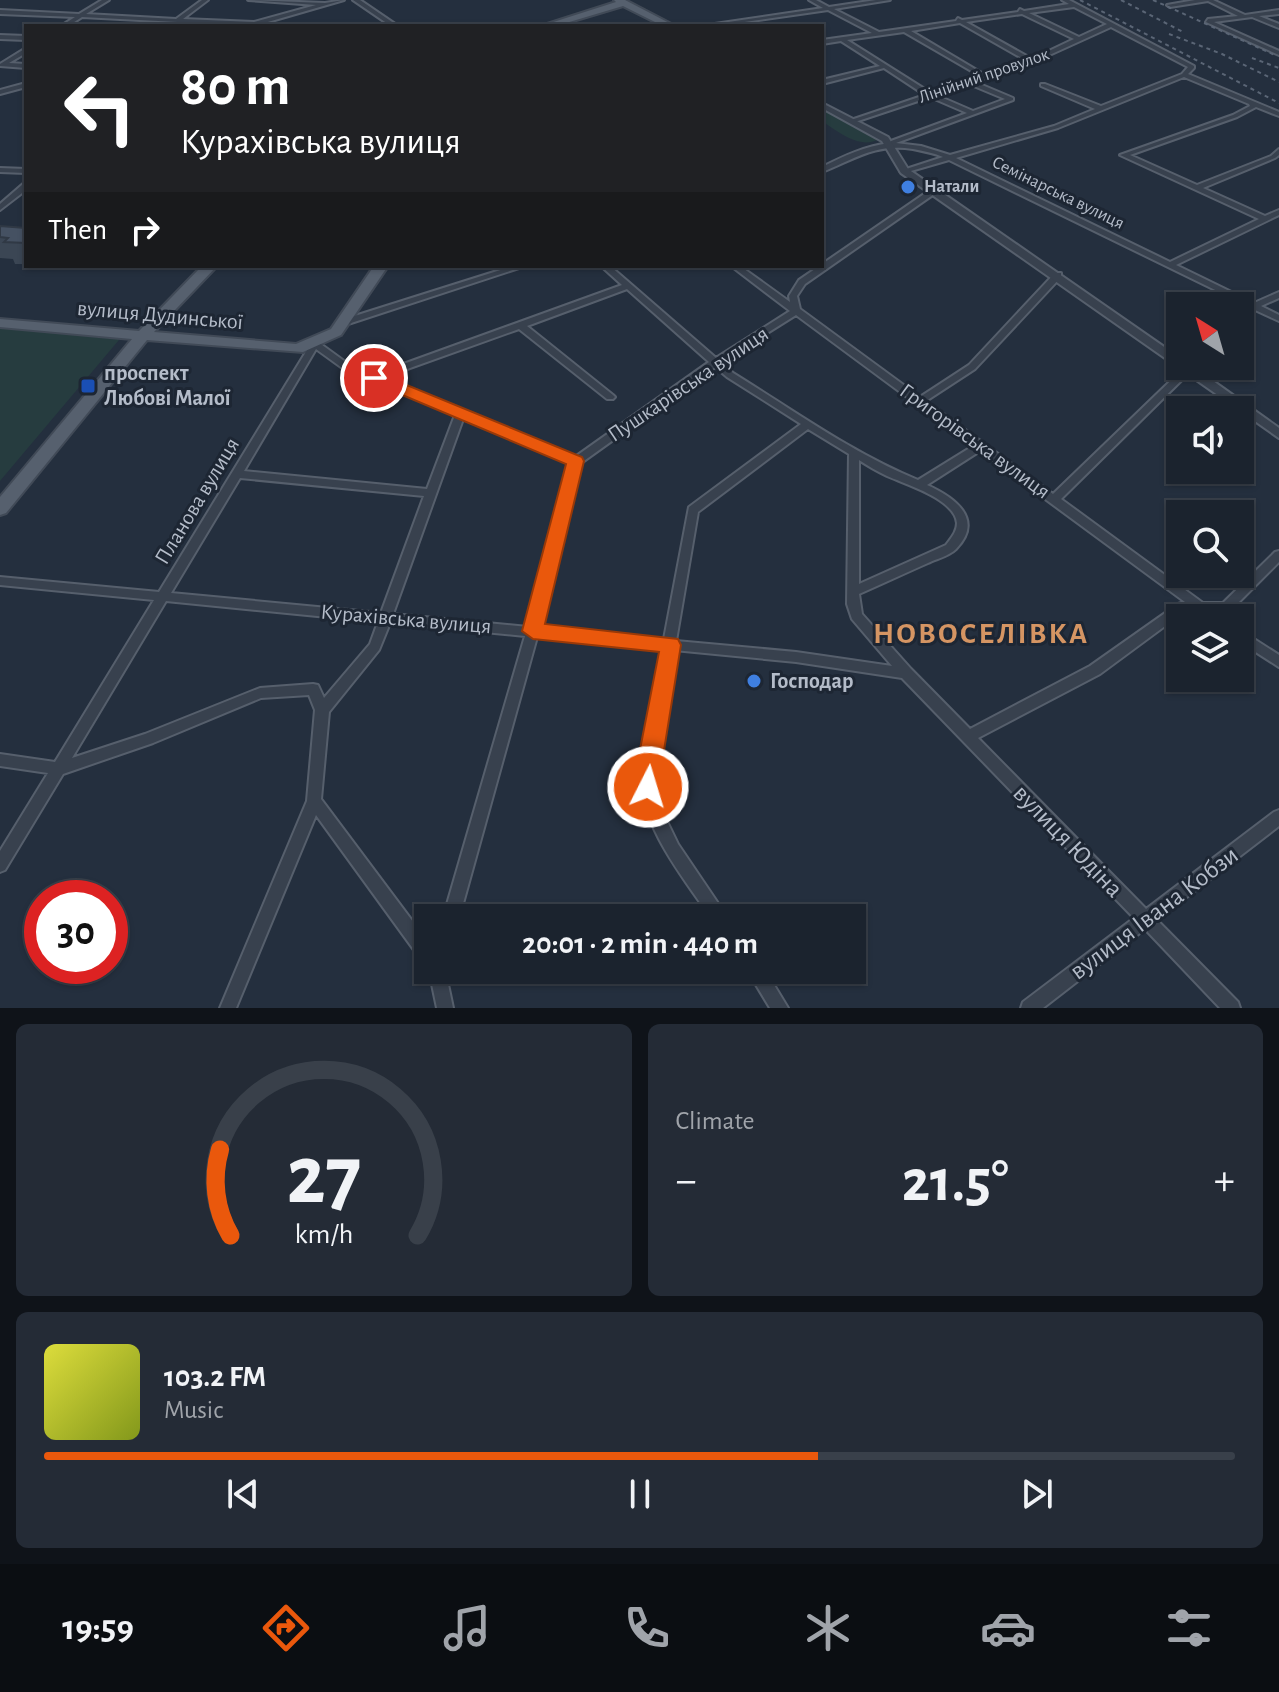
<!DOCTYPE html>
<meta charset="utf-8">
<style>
body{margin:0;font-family:"Alegreya Sans",sans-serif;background:#242b36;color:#f1f3f6;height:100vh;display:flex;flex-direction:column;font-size:30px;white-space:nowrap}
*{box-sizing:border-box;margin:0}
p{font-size:26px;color:#a0a4aa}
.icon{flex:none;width:44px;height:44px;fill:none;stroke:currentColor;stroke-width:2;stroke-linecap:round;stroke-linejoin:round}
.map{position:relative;height:1008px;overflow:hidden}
.drawer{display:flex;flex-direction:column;gap:16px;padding:16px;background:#0f1319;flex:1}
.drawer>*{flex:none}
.banner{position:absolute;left:24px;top:24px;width:800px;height:244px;border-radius:0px;box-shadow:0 2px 6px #0004,0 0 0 2px #39404a;background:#202124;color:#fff;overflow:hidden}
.needle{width:52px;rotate:323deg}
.tools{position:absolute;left:1166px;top:292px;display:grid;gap:16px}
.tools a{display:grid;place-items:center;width:88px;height:88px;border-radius:0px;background:#1b232e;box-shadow:0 2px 6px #0004,0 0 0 2px #39404a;font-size:40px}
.speed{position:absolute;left:24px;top:880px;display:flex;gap:16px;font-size:40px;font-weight:700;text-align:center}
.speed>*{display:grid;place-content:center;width:104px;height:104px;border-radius:50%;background:#1b232e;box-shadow:0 2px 6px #0004,0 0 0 2px #39404a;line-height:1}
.speed .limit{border:12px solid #d22;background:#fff;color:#111}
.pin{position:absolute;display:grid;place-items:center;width:68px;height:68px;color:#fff;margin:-34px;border:4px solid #fff;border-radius:50%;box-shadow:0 2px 8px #0007}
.me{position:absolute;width:88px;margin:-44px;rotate:5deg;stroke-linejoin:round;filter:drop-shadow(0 0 6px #0008)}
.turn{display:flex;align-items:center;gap:28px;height:168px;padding:0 24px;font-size:36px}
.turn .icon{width:104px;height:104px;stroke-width:2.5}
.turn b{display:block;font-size:56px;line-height:68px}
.then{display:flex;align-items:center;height:76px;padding:0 24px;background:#0003;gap:16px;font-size:30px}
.big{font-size:60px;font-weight:700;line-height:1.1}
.drawer .widget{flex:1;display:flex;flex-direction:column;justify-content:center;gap:12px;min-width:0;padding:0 28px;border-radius:12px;background:#242b36}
.drawer .dial{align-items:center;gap:0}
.dial svg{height:208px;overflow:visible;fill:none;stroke:#39404a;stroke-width:7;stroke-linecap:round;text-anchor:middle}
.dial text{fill:#f1f3f6;stroke:none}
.song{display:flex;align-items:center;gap:24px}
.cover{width:96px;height:96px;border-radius:12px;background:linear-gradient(135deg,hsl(60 70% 55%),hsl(70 70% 35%))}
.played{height:8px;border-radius:4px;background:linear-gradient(90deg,#ea580c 65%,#39404a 65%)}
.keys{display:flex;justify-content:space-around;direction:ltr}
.heat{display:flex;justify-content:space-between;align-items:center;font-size:44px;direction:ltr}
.drawer .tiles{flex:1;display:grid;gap:16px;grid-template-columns:1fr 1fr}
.widget:last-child{grid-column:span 2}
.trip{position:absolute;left:414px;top:904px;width:452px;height:80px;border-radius:0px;background:#1b232e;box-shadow:0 2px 6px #0004,0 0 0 2px #39404a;font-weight:700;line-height:80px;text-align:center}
.menu{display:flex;height:128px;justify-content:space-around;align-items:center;background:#0b0e12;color:#a0a4aa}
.menu .icon{width:56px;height:56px}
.menu .active{color:#ea580c}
.menu b{font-size:36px;color:#f1f3f6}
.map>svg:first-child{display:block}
.green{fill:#263c3f}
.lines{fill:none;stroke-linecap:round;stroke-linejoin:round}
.minor-casing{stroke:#565f6c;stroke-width:4}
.tertiary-casing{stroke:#565f6c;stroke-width:4}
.primary-casing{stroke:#414a57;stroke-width:4}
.minor{fill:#38414e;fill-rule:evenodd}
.tertiary{fill:#38414e;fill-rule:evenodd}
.primary{fill:#56606e;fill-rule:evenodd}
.rail{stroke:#5a6575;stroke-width:2;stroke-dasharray:4 4;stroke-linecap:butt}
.wall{fill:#3b4654}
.building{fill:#455162;stroke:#303945;stroke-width:2}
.route{fill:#ea580c;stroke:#983908;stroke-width:2}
.shop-dot{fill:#3f7fe0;stroke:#1d2633;stroke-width:3}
.transit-dot{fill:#1a4fb4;stroke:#1d2633;stroke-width:3}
.labels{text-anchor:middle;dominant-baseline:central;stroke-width:6;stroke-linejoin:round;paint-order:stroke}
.far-street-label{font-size:18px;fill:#b4bcc9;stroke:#1d2633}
.far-poi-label{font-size:18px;font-weight:bold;fill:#b4bcc9;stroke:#1d2633;text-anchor:start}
.street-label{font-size:22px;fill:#b4bcc9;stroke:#1d2633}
.poi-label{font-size:22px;font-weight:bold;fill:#b4bcc9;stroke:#1d2633;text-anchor:start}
.near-street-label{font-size:26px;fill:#b4bcc9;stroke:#1d2633}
.district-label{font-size:30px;font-weight:bold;letter-spacing:2px;fill:#d59563;stroke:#1d2633}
</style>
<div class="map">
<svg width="1279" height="1008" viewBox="0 0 1279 1008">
<rect width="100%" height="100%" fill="#242f3e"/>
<!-- green -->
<path class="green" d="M 822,111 L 829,112 L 879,139 C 861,150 838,132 822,121 Z
M 10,324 L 124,334 L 0,481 L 0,327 Z"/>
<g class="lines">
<defs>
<path id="minor" d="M 102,0 L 109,0 L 86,14 L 176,19 L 202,0 L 208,0 L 183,19 L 254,22 L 316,5 L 248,0 L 325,3 L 344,0 L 254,26 L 82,17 L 68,26 L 61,26 L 75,17 L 0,14 L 0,10 L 79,14 Z
M 353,0 L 360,0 L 398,26 L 391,26 Z
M 809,0 L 816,0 L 829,7 L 876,0 L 890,0 L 834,9 L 879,32 L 956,21 L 958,18 L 962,20 L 1018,12 L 1020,9 L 1024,11 L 1069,4 L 1062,0 L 1069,0 L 1194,66 L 1194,68 L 1188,74 L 1279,112 L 1279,116 L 1256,107 L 1237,117 L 1130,155 L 1197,185 L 1271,156 L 1279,149 L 1279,155 L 1275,158 L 1203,188 L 1265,216 L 1279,210 L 1279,215 L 1176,265 L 1254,303 L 1279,292 L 1279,298 L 1261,306 L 1279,315 L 1279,321 L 1255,310 L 1240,322 L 1240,314 L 1248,306 L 949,160 L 904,173 L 900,171 L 943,157 C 934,153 923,151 913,149 C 875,143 855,159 822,172 L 822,167 C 844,156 865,146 890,143 L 891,141 L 967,113 L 930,97 L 855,122 L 851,122 L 851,120 L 925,95 L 884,68 L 822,84 L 822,80 L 880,66 L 841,41 L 822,44 L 822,40 L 872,33 L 828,10 L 716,26 L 701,26 L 823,8 ZM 1074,7 L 1107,24 L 1079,37 L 1029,13 ZM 1022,14 L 1074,39 L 1032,59 L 966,22 ZM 960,23 L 1027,61 L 985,75 L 911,31 ZM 1111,27 L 1188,67 L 1182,74 L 1101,106 L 1045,84 L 1041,84 L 1041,86 L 1095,109 L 1054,126 L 950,155 L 921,146 L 896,143 L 1013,100 L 1013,98 L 975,82 L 1034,62 ZM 904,32 L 980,76 L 931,93 L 847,40 ZM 1184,77 L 1249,104 L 1250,106 L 1233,115 L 1120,155 L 1259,219 L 1170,262 L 956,158 L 1058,128 ZM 969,84 L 1005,99 L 973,111 L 936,95 Z
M 1195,0 L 1213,0 L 1245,15 L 1279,10 L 1279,14 L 1259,16 L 1279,24 L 1279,28 L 1252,17 L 1214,22 L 1279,51 L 1279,55 L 1206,22 L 1208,19 L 1238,16 L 1208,1 L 1170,7 L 1167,5 Z
M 0,35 L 26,36 L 26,40 L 0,39 Z
M 26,48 L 26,53 L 9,63 L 26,64 L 26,68 L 0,66 L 0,64 Z
M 26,83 L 26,87 L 0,94 L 0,90 Z
M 0,168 L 26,169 L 26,173 L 0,172 Z
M 23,184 L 26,184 L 26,190 L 0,210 L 0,204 Z
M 930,190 L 937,192 L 805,284 L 797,296 L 800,309 L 920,397 L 969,365 L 1055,273 L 1061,273 L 1061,277 L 975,369 L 926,401 L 1053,494 L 1186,366 L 1196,366 L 1061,499 L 1203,603 L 1223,603 L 1275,552 L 1279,551 L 1279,562 L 1230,611 L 1216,612 L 1221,618 C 1205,618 1200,612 1184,612 L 1100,674 L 978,738 L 1146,909 L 1274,812 L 1279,810 L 1279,826 L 1157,920 L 1238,1002 L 1240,1008 L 1220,1008 L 1145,929 L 1043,1008 L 1021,1008 L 1023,1002 L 1134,918 L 902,678 L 796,662 L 674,650 L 654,770 L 657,792 L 663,813 L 678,844 L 728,918 L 711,918 C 682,876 639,824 640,770 C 640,759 644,746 647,734 C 652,706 657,677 662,649 L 537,637 L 459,918 L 443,918 L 525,636 L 390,623 L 379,650 L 329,712 L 321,799 L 428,942 L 428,963 L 422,961 L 316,815 L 236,1008 L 220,1008 L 307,801 L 315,710 L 309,695 L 261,698 L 153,743 L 63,774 L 5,870 L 0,872 L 0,851 L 48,773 L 0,766 L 0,754 L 55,762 L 154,600 L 0,585 L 0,577 L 159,592 L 312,342 L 318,342 L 351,366 L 373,375 L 622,285 L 601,266 L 610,266 L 716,358 L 790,311 L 731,266 L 740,266 L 790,302 L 789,296 L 799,280 ZM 627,289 L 709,362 L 575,457 L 382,378 L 519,329 L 607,399 L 613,399 L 615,397 L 613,395 L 527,326 ZM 796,315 L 973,446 L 918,480 C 852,453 793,410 733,373 L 721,362 ZM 316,349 L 345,370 L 455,415 L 427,489 L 244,471 ZM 715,367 L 727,377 L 801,424 L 689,507 L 664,639 L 540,628 L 581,463 ZM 463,419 L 570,463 L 528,627 L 393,614 ZM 808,429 L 849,454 L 847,604 L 852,619 L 892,666 L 796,652 L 676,641 L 698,512 ZM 980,451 L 1185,602 L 1178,604 L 1090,666 L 970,729 L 911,669 L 862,614 L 859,594 C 882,584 905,573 928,563 C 936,559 949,556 956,549 C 985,519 954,497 927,485 ZM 859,460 C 868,466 877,471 887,476 C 905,484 955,499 957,523 C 957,532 951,538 946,545 L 859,584 ZM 240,478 L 424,496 L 381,613 L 171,593 ZM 166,601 L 378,622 L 370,644 L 324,698 L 318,685 L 313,684 L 260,688 L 145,734 L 72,758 Z
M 513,266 L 525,266 L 348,324 L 342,324 L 341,322 L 342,320 Z
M 1240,630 L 1279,655 L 1279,667 L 1240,642 Z
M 429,970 L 445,970 L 453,1008 L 437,1008 Z
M 747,970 L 765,970 L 788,1008 L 770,1008 Z"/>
<path id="tertiary" d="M 822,103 L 888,137 L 908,169 L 1180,358 L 1180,366 L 1192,366 L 1279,428 L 1279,438 L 901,173 L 882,141 L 822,108 Z"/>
<path id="primary" d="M 614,0 L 625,0 L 675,26 L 663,26 L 623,6 L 556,26 L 541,26 L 616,2 Z
M 202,266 L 217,266 L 154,332 L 296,344 L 331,329 L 374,266 L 388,266 L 341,335 L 303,352 L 147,340 L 6,513 L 0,515 L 0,497 L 132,339 L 0,327 L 0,319 L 139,331 Z"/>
</defs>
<!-- minor casing -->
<use href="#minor" class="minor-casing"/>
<!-- tertiary casing -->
<use href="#tertiary" class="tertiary-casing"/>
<!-- primary casing -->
<use href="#primary" class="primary-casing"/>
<!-- minor -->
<use href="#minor" class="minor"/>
<!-- tertiary -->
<use href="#tertiary" class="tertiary"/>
<!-- primary -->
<use href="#primary" class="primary"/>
<!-- rail -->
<path class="rail" d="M 1080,0 L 1279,103
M 1121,0 L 1185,33
M 1153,0 L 1277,56
M 1169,34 L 1222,54 L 1279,82
M 1252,58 L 1279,68"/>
</g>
<!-- wall -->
<path class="wall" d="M 0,226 L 26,228 L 26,264 L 15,264 L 13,259 L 0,258 Z"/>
<!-- building -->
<path class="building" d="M 0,226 L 26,228 L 26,243 L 4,242 L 8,238 L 0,237 Z"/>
<!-- route -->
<path class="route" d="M 369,374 L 380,374 L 582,457 L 584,461 L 545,624 L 678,639 L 681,645 L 657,794 L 648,797 L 640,794 L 636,770 L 659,652 L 533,639 L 522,631 L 566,464 L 369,381 Z"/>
<!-- markers -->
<g class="shop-dot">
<circle cx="908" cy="187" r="8"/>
<circle cx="754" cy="681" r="8"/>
</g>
<rect class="transit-dot" x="80" y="378" width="16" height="16" rx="4"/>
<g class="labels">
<!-- far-street labels -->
<g class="far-street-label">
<text transform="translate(984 76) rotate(-19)">Лінійний провулок</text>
<text transform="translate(1058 193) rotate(26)">Семінарська вулиця</text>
</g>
<!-- far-poi labels -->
<g class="far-poi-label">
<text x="924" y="187">Натали</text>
</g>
<!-- street labels -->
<g class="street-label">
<text transform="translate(160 315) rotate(5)">вулиця Дудинської</text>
<text transform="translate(688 384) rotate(-34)">Пушкарівська вулиця</text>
<text transform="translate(975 441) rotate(36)">Григорівська вулиця</text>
<text transform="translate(197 501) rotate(-59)">Планова вулиця</text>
<text transform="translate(406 619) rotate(5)">Курахівська вулиця</text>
</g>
<!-- poi labels -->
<g class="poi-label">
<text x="104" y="373">проспект<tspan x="104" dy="25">Любові Малої</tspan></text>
<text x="770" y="681">Господар</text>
</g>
<!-- near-street labels -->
<g class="near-street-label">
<text transform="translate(1068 841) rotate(46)">вулиця Юдіна</text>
<text transform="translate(1154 913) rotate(-37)">вулиця Івана Кобзи</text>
</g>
<!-- district labels -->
<g class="district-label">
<text x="981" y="634">НОВОСЕЛІВКА</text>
</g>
</g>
</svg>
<div class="tools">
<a><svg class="needle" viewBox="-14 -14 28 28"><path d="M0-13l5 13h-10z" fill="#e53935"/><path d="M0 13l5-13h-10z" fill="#a0a4aa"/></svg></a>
<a><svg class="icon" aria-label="sound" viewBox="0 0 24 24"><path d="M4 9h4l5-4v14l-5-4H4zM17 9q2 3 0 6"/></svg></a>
<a><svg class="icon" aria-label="search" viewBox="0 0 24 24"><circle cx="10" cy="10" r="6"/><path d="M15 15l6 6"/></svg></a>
<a><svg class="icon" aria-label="layers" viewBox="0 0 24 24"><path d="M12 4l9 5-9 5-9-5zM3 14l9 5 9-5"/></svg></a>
</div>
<div class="speed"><div class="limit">30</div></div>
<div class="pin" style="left:374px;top:378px;background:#d93025"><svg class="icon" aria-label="arrive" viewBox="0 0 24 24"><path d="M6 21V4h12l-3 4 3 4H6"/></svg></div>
<svg class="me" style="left:648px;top:787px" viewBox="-20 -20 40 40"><circle r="17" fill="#ea580c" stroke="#fff" stroke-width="3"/><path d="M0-11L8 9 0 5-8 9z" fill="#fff"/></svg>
<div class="trip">20:01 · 2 min · 440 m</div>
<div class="banner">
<div class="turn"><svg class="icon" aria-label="left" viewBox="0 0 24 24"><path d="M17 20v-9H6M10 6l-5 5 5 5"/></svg><div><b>80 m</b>Курахівська вулиця</div></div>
<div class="then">Then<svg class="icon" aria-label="right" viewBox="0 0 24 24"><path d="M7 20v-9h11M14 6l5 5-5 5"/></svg></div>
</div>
</div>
<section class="drawer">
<div class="tiles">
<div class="widget dial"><svg viewBox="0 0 100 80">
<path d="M14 69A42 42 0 1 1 86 69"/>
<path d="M14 69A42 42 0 0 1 10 36" stroke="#ea580c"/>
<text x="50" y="56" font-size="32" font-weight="700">27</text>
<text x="50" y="72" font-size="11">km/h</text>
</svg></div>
<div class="widget"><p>Climate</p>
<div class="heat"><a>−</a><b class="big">21.5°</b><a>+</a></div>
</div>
<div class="widget">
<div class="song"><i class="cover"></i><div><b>103.2 FM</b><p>Music</p></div></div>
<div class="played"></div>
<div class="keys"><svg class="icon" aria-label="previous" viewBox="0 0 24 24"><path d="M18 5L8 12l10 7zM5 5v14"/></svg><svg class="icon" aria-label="pause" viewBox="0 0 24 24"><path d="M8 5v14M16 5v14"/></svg><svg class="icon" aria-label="next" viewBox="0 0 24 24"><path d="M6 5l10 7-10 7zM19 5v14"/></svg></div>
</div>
</div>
</section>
<nav class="menu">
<b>19:59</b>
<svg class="icon active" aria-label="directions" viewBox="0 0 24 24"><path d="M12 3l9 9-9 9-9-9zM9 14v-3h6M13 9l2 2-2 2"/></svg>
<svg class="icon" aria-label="music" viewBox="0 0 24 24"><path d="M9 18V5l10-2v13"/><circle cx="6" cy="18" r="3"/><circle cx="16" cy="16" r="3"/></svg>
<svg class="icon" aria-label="phone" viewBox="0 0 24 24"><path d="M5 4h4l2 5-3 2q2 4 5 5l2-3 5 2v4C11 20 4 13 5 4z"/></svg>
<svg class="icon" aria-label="climate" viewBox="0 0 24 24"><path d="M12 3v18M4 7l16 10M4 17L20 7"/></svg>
<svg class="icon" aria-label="car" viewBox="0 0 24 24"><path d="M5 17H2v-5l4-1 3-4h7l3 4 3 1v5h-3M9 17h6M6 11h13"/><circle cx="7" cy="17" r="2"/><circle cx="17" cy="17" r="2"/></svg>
<svg class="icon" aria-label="filters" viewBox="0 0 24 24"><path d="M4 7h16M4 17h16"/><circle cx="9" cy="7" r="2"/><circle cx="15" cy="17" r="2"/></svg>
</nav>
